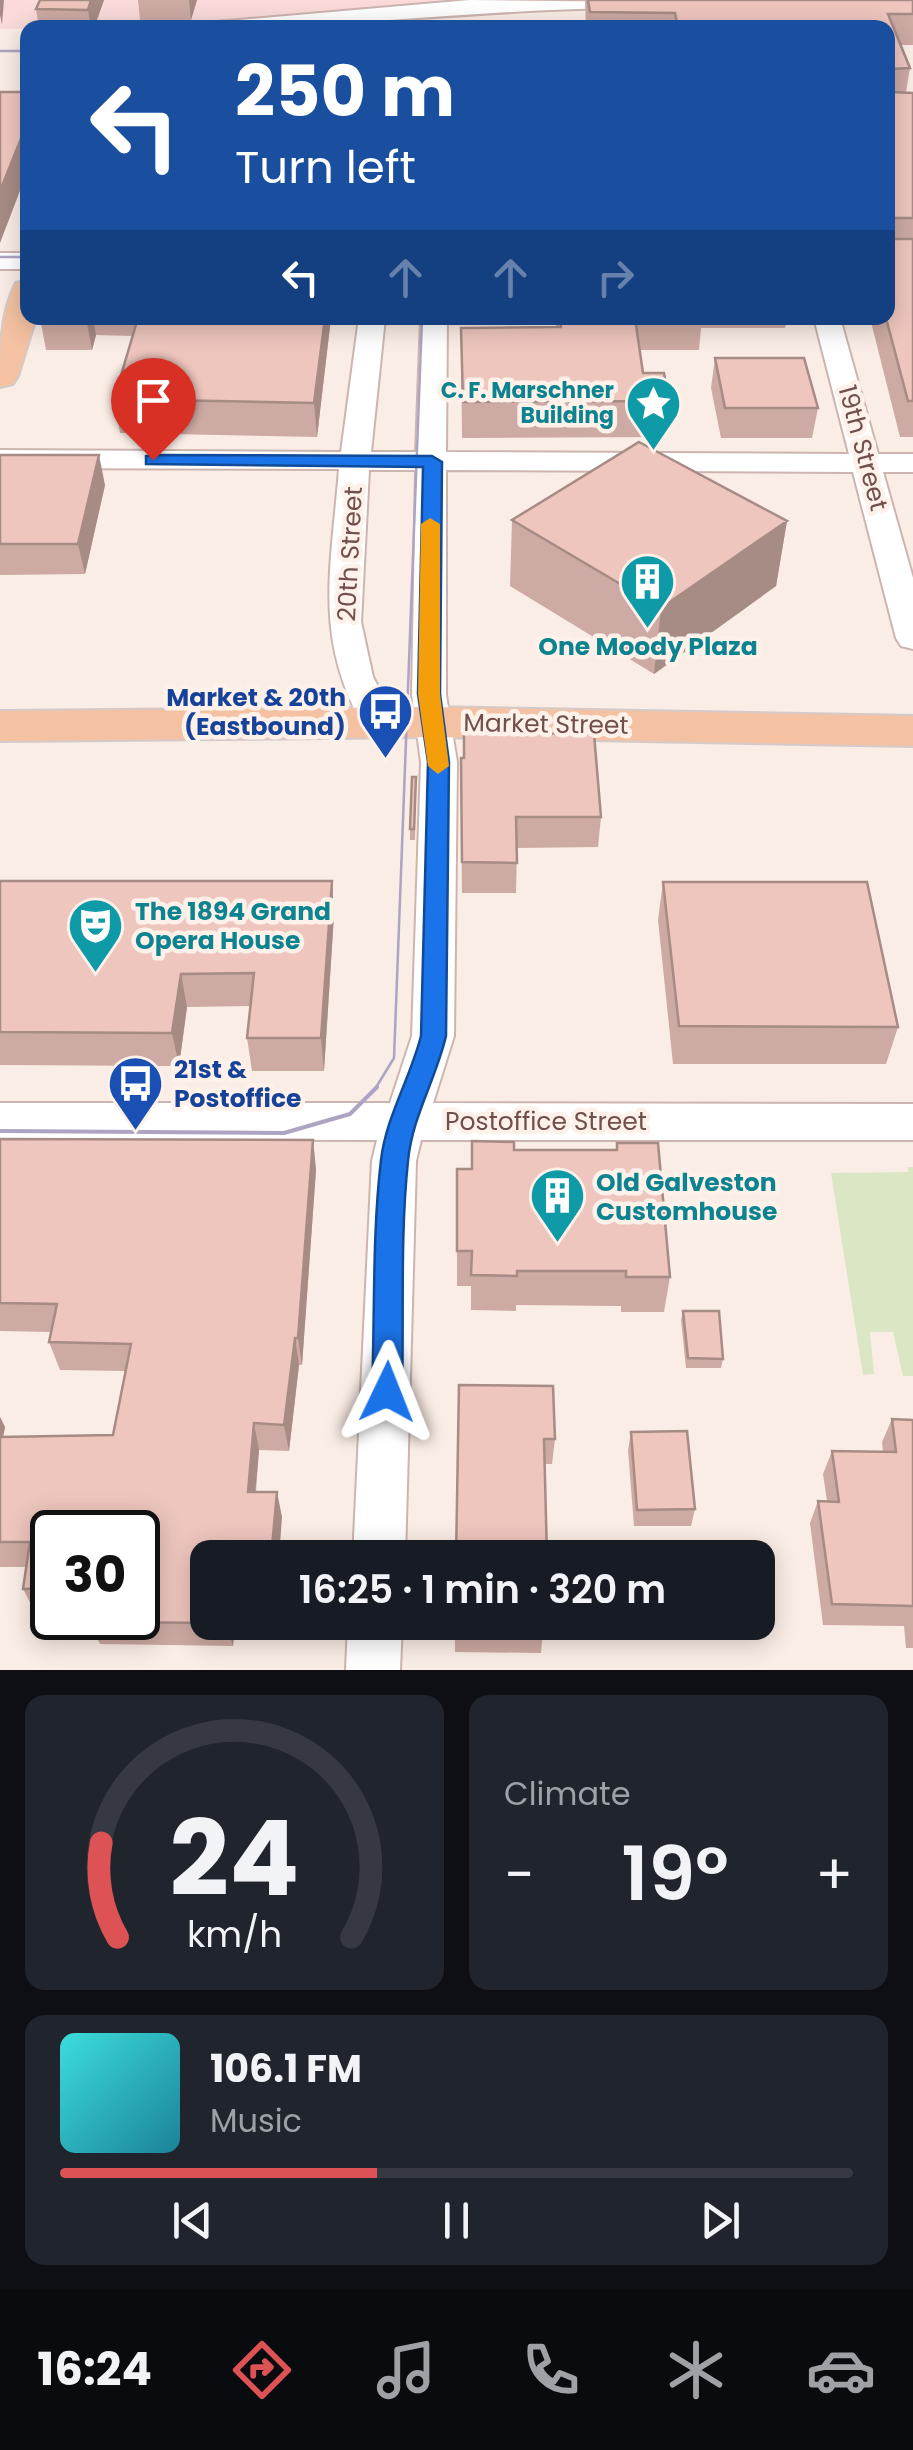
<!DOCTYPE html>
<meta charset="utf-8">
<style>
body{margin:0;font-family:Poppins,sans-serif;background:#20242c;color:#f1f3f6;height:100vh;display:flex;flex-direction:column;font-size:38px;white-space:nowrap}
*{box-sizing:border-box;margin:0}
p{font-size:32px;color:#9ea1a6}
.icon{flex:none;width:55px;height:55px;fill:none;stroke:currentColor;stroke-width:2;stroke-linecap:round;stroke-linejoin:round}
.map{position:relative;height:1670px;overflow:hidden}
.details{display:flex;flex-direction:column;gap:25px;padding:25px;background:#0d0f14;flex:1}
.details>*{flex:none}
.guide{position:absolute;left:20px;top:20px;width:875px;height:305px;border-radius:20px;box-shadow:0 5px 25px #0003;background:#1a4fa0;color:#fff;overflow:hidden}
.speed{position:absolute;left:30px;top:1510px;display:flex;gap:20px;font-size:50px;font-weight:700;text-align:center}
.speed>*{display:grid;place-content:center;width:130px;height:130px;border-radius:50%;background:#171b24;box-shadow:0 5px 25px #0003;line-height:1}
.speed .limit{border:5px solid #111;border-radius:15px;background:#fff;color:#111}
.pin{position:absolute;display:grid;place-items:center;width:85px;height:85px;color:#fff;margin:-102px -42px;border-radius:50% 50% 50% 0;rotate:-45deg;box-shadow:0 0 10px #0007}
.pin .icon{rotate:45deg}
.me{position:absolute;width:110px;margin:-55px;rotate:2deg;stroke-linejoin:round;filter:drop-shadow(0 0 8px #0008)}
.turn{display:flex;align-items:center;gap:35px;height:210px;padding:0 50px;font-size:45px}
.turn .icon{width:130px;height:130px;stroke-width:2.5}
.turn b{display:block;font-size:70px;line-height:85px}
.lanes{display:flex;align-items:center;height:95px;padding:0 50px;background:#0003;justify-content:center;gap:50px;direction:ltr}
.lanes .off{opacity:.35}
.big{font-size:75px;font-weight:600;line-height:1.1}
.details .widget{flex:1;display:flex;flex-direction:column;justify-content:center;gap:15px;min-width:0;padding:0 35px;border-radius:20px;background:#20242c}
.details .dial{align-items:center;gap:0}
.dial svg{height:260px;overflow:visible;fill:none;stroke:#363941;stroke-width:7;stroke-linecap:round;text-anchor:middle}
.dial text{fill:#f1f3f6;stroke:none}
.song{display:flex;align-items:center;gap:30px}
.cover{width:120px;height:120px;border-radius:15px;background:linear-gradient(135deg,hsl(180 70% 55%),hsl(190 70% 35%))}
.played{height:10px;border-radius:5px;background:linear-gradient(90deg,#dc5255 40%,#363941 40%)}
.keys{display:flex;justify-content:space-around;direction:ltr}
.heat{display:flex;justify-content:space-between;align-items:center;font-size:55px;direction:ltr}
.details .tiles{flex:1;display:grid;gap:25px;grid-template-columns:1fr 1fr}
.widget:last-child{grid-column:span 2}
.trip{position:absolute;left:190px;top:1540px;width:585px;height:100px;border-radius:20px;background:#171b24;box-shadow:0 5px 25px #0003;font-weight:600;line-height:100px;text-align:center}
.tab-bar{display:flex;height:160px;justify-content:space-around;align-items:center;background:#090b0e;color:#9ea1a6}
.tab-bar .icon{width:70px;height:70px}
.tab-bar .active{color:#dc5255}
.tab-bar b{font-size:45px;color:#f1f3f6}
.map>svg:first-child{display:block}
.commercial{fill:#fadbd9}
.green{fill:#dbe7c4}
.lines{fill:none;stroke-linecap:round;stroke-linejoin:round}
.minor-casing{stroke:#cdb5af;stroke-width:4}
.major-casing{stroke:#d4cac9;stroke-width:4}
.minor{fill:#fff;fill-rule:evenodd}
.major{fill:#f4c2a2;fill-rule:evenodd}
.tram-far1{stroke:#ada4c3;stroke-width:2.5}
.tram{stroke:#ada4c3;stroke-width:4}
.wall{fill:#cdaaa3}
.shaded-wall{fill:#a78b85}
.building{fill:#eec6be;stroke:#a78b85;stroke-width:2.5}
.route{fill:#1a73e8;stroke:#114b97;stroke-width:2.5}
.slow{fill:#f59e0b}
.labels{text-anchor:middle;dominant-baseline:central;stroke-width:9;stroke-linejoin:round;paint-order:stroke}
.far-culture-label{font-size:22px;font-weight:bold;fill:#0d838f;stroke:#fef1ea;text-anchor:end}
.street-label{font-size:25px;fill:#71504c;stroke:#fef1ea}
.culture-label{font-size:25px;font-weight:bold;fill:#0d838f;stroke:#fef1ea;text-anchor:start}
.transit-label{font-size:25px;font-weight:bold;fill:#164399;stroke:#fef1ea;text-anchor:end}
</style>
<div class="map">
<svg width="913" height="1670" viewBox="0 0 913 1670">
<rect width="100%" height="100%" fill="#faede5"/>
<!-- commercial -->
<path class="commercial" d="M 0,0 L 481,0 L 161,27 L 0,29 Z"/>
<!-- green -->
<path class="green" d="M 908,1167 L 913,1167 L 913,1376 L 903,1376 L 893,1332 L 870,1332 L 874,1374 L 863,1375 L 831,1173 L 908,1172 Z"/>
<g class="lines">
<defs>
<path id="minor" d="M 470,0 L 646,2 L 636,8 C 492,8 349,28 205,28 L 215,22 Z
M 0,253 L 28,253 L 28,269 L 0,269 Z
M 359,318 L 385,318 L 371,452 L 416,452 L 421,318 L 447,318 L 446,452 L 849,454 L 814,318 L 840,318 L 878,454 L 913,454 L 913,472 L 883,472 L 913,578 L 913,649 L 901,646 L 896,638 L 853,472 L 446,470 L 446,695 L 457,762 L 454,1036 L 433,1103 L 913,1104 L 913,1140 L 421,1140 L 416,1161 L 405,1558 L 353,1558 L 372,1161 L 377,1140 L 0,1139 L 0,1103 L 390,1103 L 412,1036 L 421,762 L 412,695 L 416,470 L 369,470 L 361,622 L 373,677 L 398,725 L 392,734 L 380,737 L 368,734 C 312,641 331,571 339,469 L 0,468 L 0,450 L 341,452 Z
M 348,1622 L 402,1622 L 400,1670 L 346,1670 Z"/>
<path id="major" d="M 28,280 L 28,318 L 36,318 L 18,376 L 13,384 L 0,387 C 0,352 0,313 16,283 Z
M 432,707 L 913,716 L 913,746 L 432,737 L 0,741 L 0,711 Z"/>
</defs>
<!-- minor casing -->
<use href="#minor" class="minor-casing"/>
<!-- major casing -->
<use href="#major" class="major-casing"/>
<!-- minor -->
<use href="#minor" class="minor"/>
<!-- major -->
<use href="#major" class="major"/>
<!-- tram-far1 -->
<path class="tram-far1" d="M 0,51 L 28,51
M 0,257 L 28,257
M 375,1089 L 394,1058 L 422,318"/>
<!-- tram -->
<path class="tram" d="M 0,1131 L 284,1133 L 350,1114 L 377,1087"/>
</g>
<!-- wall -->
<path class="wall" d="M 104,0 L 94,28 L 39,28 L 36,9 Z
M 138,0 L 197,0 L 191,20 L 140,20 Z
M 585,0 L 913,0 L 913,45 L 901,45 L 910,68 L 906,92 L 913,93 L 913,437 L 900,437 L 870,318 L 888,318 L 888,28 L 586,28 Z
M 40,318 L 331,318 L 317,437 L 120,433 L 114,399 L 133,336 L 96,335 L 92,350 L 46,350 Z
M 556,318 L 787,318 L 785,328 L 701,328 L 699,350 L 640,350 L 643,373 L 669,401 L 665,437 L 462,438 L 461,328 L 556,327 Z
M 715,358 L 818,408 L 812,438 L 721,438 L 711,388 Z
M 0,455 L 105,485 L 85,574 L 0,575 Z
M 512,520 L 787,521 L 776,586 L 654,674 L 510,586 Z
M 461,758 L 601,817 L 598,847 L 517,848 L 516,893 L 462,893 Z
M 416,788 L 415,840 L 410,840 L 410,829 Z
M 0,881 L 332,881 L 334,915 L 324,1071 L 252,1071 L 247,1038 L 250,1006 L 187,1007 L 179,1066 L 0,1065 Z
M 663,882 L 898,1027 L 886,1064 L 673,1064 L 658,920 Z
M 0,1139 L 313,1140 L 316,1170 L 302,1365 L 299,1365 L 289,1451 L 259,1450 L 256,1492 L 282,1517 L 208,1558 L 235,1622 L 233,1646 L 100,1644 L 89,1622 L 138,1618 L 52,1532 L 52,1612 L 35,1612 L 23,1589 L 26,1567 L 0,1567 L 0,1417 L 5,1427 L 3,1437 L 113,1435 L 126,1371 L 60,1370 L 49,1342 L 51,1332 L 0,1331 Z
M 617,1143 L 670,1277 L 664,1312 L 621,1312 L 621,1306 L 516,1305 L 516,1311 L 471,1310 L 471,1286 L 457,1286 L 457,1169 L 472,1169 L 514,1150 L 616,1150 Z
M 683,1311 L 723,1359 L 721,1368 L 686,1368 L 681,1320 Z
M 459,1385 L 555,1439 L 552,1464 L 544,1464 Z
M 892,1419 L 913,1420 L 913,1648 L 906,1648 L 904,1626 L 823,1625 L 810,1523 L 818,1501 L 827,1501 L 823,1474 L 832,1451 L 883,1452 L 882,1442 Z
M 631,1432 L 695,1509 L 691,1526 L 634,1526 L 628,1450 Z
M 455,1622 L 543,1631 L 541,1653 L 455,1652 Z"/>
<!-- shaded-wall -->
<path class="shaded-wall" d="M 0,0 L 4,0 L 2,25 L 0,15 Z
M 91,0 L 104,0 L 94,28 L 91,28 L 88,10 Z
M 189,0 L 197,0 L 191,20 Z
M 28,121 L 28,170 L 0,243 L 0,191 Z
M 86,318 L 93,318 L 96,335 L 92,350 Z
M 325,318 L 331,318 L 317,437 L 314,403 Z
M 99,455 L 105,485 L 85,574 L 78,544 Z
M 787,521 L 776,586 L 654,674 L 661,608 Z
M 332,881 L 334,915 L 324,1071 L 321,1038 Z
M 181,974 L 187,1007 L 179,1066 L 172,1033 Z
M 313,1140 L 316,1170 L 302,1365 L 298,1338 Z
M 295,1338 L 299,1365 L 289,1451 L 284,1425 Z
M 0,1417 L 5,1427 L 0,1452 Z
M 254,1423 L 259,1450 L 253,1517 L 248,1492 Z
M 277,1492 L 282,1517 L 279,1558 L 271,1558 Z
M 226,1622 L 235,1622 L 233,1646 L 226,1623 Z"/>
<!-- building -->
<path class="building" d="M 40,0 L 91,0 L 88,10 L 36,9 Z
M 588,0 L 913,0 L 913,14 L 888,14 L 910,68 L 891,69 L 891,92 L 913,93 L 913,218 L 892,218 L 892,239 L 913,239 L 913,401 L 908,401 L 886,318 L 888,318 L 888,28 L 678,28 L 675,13 L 590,12 Z
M 0,92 L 28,92 L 28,121 L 0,191 Z
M 138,318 L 325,318 L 314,403 L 114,399 Z
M 560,318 L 635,318 L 643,373 L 664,373 L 669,401 L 463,402 L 461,328 L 561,327 Z
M 715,358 L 804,358 L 818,408 L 725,408 Z
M 639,442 L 787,521 L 661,608 L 512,520 Z
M 0,455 L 99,455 L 78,544 L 0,544 Z
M 464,732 L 594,734 L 601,817 L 516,817 L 517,863 L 462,862 L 461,758 L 464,758 Z
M 412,777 L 416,777 L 414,829 L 410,829 Z
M 0,881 L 332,881 L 321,1038 L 247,1038 L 254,973 L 181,974 L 172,1033 L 0,1032 Z
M 663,882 L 867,882 L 898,1027 L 679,1026 Z
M 0,1139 L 313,1140 L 298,1338 L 295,1338 L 284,1425 L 254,1423 L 248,1492 L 277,1492 L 271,1558 L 208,1558 L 208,1622 L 226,1623 L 89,1622 L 90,1618 L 138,1618 L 138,1532 L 52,1532 L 52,1588 L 23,1589 L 30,1542 L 0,1542 L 0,1437 L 113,1435 L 131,1344 L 49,1342 L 57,1304 L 0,1303 Z
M 472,1141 L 514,1142 L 514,1150 L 617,1150 L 617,1143 L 658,1143 L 670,1277 L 626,1277 L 626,1271 L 517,1271 L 517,1276 L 471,1275 L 472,1251 L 457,1251 L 457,1169 L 472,1169 Z
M 683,1311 L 719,1311 L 723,1359 L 688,1358 Z
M 459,1385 L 553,1386 L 555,1439 L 544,1439 L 547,1558 L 456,1558 Z
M 892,1419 L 913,1420 L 913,1606 L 832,1604 L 818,1501 L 839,1502 L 832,1451 L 896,1452 Z
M 687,1431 L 695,1509 L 637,1510 L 631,1432 Z
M 455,1622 L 543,1622 L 543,1631 L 455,1630 Z"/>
<!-- route -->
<path class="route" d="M 153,455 L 432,456 L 442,462 L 440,694 L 449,762 L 446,1036 C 436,1079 412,1117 408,1161 C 400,1236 404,1316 402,1392 L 397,1402 L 387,1406 L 377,1402 L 372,1392 C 375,1316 372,1236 381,1160 C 386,1117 410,1079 421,1036 L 428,762 L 418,694 L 423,467 L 146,464 L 146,456 Z"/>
<!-- slow -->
<path class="slow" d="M 430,518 L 440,524 L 440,694 L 449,766 L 438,774 L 428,766 L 418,694 L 421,524 Z"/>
<!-- icons -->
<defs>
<symbol id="sight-pin" viewBox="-11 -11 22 30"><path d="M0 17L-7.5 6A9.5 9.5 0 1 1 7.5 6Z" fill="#0f9aa8" stroke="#fef1ea"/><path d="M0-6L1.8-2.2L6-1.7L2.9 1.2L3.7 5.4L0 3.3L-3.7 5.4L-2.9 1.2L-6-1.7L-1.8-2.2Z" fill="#fff"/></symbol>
<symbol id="building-pin" viewBox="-11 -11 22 30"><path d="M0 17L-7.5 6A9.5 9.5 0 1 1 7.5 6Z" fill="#0f9aa8" stroke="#fef1ea"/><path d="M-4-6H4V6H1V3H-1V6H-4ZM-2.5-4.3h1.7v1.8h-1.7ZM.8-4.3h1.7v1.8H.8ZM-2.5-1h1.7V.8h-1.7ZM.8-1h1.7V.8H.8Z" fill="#fff"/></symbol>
<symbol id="bus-pin" viewBox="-11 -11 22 30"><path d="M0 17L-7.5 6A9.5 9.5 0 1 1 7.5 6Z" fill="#1a4fb4" stroke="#fef1ea"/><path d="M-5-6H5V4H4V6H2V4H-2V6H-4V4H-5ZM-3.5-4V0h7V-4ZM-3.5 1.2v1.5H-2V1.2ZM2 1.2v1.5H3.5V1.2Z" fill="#fff"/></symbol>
<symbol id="theatre-pin" viewBox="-11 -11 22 30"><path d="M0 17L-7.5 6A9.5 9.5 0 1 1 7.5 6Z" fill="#0f9aa8" stroke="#fef1ea"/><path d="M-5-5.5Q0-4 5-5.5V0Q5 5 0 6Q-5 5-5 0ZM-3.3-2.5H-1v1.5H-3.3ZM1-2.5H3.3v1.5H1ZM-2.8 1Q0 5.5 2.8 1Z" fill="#fff"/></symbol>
</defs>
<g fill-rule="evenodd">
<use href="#sight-pin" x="622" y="372" width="63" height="86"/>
<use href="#building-pin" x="616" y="550" width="63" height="86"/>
<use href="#bus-pin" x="354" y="680" width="63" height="86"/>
<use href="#theatre-pin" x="64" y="894" width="63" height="86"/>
<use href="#bus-pin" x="104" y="1052" width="63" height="86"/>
<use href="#building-pin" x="526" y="1164" width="63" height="86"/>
</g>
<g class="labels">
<!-- far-culture labels -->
<g class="far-culture-label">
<text x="614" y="390">C. F. Marschner<tspan x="614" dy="25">Building</tspan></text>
</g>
<!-- street labels -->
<g class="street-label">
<text transform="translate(863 448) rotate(75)">19th Street</text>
<text transform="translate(350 554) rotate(-87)">20th Street</text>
<text transform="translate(546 724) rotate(1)">Market Street</text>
<text x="546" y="1121">Postoffice Street</text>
</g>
<!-- culture labels -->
<g class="culture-label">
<text x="648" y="646" text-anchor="middle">One Moody Plaza</text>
<text x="135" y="911">The 1894 Grand<tspan x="135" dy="29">Opera House</tspan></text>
<text x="596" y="1182">Old Galveston<tspan x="596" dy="29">Customhouse</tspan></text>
</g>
<!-- transit labels -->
<g class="transit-label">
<text x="346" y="697">Market &amp; 20th<tspan x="346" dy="29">(Eastbound)</tspan></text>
<text x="174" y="1069" text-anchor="start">21st &amp;<tspan x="174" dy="29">Postoffice</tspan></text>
</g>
</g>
</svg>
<div class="speed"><div class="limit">30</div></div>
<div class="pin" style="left:153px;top:460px;background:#d93025"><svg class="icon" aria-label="arrive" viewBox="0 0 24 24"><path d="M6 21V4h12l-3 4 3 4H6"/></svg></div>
<svg class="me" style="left:387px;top:1392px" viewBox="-20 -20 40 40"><path d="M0-17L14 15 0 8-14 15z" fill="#1a73e8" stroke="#fff" stroke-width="4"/></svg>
<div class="trip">16:25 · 1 min · 320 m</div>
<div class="guide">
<div class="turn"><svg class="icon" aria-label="left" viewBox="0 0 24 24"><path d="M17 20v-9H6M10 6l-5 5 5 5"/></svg><div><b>250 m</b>Turn left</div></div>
<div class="lanes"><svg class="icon" aria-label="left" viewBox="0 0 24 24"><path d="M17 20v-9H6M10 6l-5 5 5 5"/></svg><svg class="icon off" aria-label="ahead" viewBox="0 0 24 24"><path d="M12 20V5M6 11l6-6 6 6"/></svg><svg class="icon off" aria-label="ahead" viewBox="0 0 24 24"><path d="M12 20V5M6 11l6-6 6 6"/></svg><svg class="icon off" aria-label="right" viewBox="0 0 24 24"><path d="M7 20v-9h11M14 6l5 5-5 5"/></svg></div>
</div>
</div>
<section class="details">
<div class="tiles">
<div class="widget dial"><svg viewBox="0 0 100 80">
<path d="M14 69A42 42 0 1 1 86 69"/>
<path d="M14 69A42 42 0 0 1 9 40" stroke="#dc5255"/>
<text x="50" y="56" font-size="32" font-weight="700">24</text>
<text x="50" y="72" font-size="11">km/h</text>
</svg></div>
<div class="widget"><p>Climate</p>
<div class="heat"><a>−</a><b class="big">19°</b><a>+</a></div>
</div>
<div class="widget">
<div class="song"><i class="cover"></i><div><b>106.1 FM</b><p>Music</p></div></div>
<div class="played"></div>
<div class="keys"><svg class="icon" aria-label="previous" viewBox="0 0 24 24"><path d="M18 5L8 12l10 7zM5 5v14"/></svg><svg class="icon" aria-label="pause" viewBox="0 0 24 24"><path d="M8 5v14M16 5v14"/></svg><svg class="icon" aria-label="next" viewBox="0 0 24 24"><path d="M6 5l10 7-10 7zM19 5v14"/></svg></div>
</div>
</div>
</section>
<nav class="tab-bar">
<b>16:24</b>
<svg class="icon active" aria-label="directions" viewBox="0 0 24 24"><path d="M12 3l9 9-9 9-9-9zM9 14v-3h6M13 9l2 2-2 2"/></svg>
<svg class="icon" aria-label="music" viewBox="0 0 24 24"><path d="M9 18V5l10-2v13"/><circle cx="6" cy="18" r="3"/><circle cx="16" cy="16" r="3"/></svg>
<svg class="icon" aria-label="phone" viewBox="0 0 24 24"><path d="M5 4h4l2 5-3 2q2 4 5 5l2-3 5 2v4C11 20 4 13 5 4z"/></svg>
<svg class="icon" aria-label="climate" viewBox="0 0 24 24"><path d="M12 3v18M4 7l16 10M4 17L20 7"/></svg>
<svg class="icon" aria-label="car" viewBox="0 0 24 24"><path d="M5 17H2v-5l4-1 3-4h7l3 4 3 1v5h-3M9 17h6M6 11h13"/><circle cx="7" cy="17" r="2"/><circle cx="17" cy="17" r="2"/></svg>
</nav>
